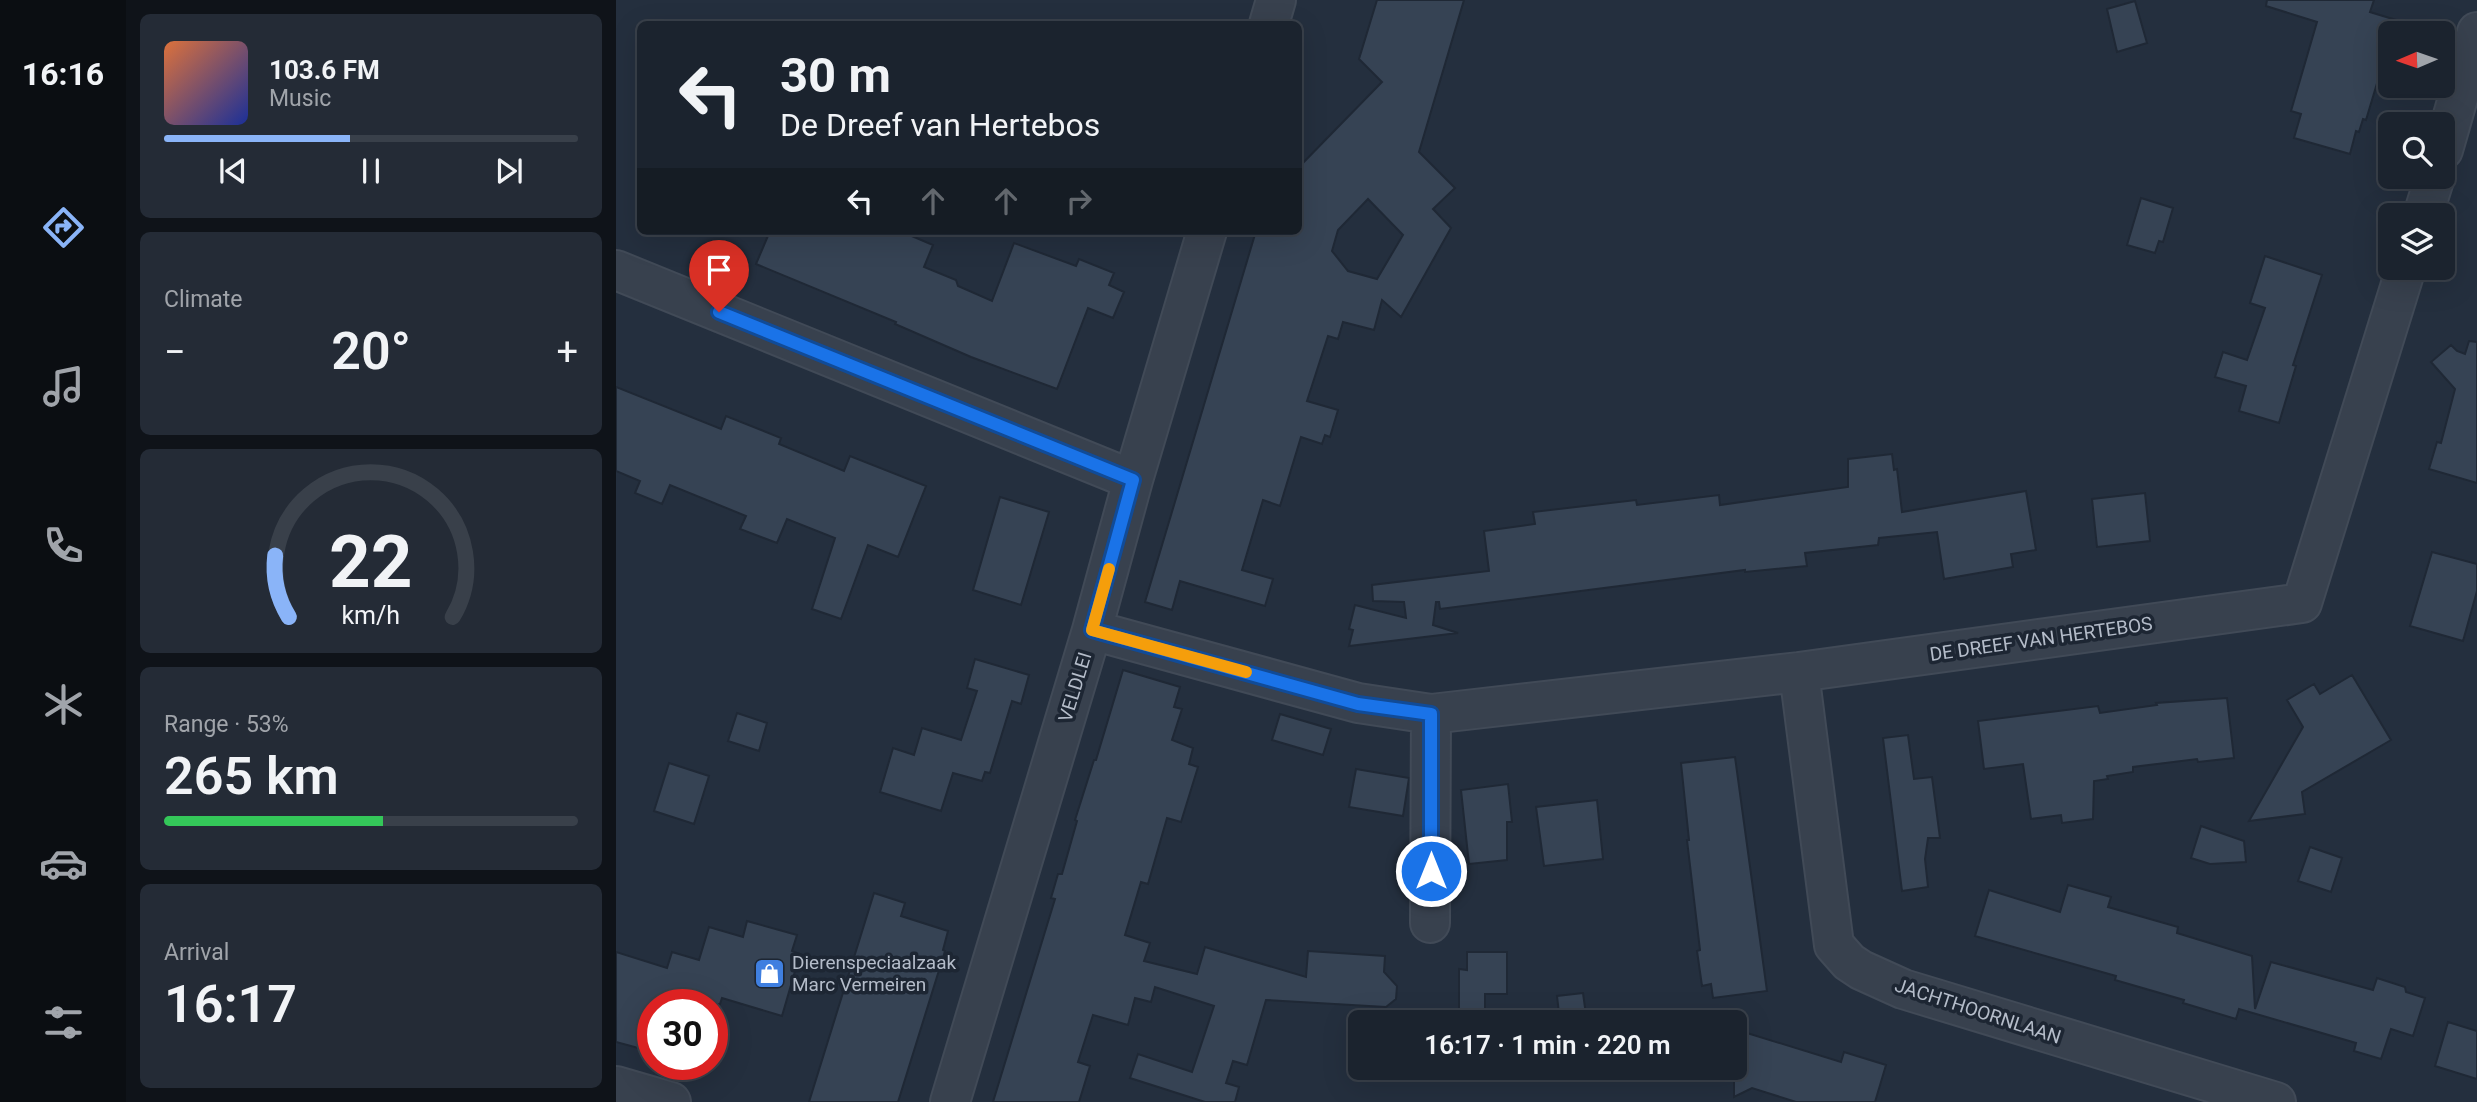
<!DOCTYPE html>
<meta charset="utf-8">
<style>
body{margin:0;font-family:Roboto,sans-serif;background:#242b36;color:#f1f3f6;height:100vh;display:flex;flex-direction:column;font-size:26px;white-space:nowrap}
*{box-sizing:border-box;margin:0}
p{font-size:23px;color:#a0a4aa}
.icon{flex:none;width:38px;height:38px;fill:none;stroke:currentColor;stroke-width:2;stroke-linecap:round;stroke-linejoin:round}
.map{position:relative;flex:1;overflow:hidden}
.sheet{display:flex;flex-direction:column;gap:14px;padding:14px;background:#0f1319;width:490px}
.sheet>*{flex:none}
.top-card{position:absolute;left:21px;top:21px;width:665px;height:214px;border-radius:10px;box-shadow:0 7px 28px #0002,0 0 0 2px #39404a;background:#1b232e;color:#f1f3f6;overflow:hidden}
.needle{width:46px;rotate:268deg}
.controls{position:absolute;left:1762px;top:21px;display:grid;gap:14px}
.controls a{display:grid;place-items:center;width:77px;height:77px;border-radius:10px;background:#1b232e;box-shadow:0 7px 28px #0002,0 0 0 2px #39404a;font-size:35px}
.speed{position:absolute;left:21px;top:989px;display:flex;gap:14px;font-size:35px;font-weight:700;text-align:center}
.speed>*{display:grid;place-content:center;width:91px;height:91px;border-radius:50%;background:#1b232e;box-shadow:0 7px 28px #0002,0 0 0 2px #39404a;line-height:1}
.speed .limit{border:10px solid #d22;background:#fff;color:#111}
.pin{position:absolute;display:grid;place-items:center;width:60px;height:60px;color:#fff;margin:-72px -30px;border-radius:50% 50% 50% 0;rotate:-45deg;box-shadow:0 0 7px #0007}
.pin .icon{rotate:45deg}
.me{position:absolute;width:77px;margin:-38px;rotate:0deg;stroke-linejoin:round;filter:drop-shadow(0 0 5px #0008)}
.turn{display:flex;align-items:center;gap:24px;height:147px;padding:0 28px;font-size:32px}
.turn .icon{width:91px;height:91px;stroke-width:2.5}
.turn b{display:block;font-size:49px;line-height:60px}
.lanes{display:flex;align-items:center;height:66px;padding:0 28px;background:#0003;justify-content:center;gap:35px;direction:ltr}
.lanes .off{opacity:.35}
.big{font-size:52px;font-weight:600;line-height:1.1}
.sheet .card{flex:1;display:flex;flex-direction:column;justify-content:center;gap:10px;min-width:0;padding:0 24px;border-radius:10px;background:#242b36}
.sheet .dial{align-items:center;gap:0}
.dial svg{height:182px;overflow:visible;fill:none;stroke:#39404a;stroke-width:7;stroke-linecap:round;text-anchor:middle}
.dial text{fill:#f1f3f6;stroke:none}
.song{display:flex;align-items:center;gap:21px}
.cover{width:84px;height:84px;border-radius:10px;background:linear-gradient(135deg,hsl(20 70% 55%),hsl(230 70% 35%))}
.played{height:7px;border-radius:4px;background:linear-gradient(90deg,#8ab4f8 45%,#39404a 45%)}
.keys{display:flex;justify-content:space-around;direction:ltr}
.heat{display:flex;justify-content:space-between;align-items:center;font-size:38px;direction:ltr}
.charge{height:10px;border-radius:5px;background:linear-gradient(90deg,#34c759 53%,#39404a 0)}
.trip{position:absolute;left:732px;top:1010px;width:399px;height:70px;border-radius:10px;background:#1b232e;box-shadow:0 7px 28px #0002,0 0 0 2px #39404a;font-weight:600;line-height:70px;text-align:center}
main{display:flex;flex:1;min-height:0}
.dock{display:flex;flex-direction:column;width:126px;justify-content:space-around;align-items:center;background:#0b0e12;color:#a0a4aa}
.dock .icon{width:49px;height:49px}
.dock .on{color:#8ab4f8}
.dock b{font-size:32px;color:#f1f3f6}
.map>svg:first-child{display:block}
.building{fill:#364354;stroke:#1f2835;stroke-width:2;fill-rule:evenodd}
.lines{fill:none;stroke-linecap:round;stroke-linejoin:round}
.minor-casing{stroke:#414a57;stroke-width:42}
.minor{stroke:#38414e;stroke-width:38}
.route-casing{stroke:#114b97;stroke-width:18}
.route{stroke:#1a73e8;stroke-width:12}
.slow{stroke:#f59e0b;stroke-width:12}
.labels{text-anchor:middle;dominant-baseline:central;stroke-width:7;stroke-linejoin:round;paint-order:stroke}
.street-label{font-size:19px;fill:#b4bcc9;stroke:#1d2633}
.poi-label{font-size:19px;fill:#b4bcc9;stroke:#1d2633;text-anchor:start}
</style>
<main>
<nav class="dock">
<b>16:16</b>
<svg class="icon on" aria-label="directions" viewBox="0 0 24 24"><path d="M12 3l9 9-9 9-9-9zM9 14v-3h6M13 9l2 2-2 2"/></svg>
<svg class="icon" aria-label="music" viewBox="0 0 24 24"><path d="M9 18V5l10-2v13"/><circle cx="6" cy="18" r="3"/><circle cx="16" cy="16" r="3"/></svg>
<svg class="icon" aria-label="phone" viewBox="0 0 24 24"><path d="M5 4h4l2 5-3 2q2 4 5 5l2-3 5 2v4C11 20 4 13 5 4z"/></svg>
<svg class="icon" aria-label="climate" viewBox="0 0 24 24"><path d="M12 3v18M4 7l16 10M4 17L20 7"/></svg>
<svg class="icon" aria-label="car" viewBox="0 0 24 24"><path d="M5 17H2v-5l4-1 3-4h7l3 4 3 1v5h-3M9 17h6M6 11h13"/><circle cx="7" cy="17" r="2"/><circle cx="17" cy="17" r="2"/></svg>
<svg class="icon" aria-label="filters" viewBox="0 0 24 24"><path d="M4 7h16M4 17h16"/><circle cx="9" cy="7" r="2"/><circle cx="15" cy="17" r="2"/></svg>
</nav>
<section class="sheet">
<div class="card">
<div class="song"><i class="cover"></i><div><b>103.6 FM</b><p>Music</p></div></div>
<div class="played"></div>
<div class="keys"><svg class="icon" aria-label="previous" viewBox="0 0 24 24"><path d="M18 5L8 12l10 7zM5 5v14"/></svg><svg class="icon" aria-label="pause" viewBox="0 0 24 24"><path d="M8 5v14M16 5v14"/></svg><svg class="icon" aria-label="next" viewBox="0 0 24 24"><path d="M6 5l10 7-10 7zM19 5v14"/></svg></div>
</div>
<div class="card"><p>Climate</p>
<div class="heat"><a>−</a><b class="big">20°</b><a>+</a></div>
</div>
<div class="card dial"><svg viewBox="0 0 100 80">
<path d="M14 69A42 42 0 1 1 86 69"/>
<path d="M14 69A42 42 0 0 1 8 42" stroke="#8ab4f8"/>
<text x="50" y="56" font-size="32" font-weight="700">22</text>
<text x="50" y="72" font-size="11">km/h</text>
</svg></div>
<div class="card"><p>Range · 53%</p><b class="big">265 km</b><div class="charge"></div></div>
<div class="card"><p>Arrival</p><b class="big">16:17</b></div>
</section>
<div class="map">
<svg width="1861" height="1102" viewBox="0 0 1861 1102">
<rect width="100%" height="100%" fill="#242f3e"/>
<!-- building -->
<path class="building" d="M 761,0 L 848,0 L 803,152 L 839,188 L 817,209 L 835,228 L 785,317 L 766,300 L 758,330 L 727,322 L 722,339 L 712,336 L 691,401 L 722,410 L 714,437 L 709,435 L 706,444 L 685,437 L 664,506 L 647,500 L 626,570 L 657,579 L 649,606 L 564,581 L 556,610 L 529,602 L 640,231 L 682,231 L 682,168 L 766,82 L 743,59 ZM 752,199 L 787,235 L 761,279 L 732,271 L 716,251 L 722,230 Z
M 1651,0 L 1758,0 L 1754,12 L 1780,20 L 1750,120 L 1747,119 L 1743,132 L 1740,131 L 1734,154 L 1678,138 L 1685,114 L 1675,111 L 1701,22 L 1650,6 Z
M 1519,1 L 1531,43 L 1501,52 L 1491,9 Z
M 1525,198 L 1557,208 L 1547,242 L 1543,241 L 1539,253 L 1511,245 Z
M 154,231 L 284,231 L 317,245 L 308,267 L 340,280 L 342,286 L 376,301 L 398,243 L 460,266 L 463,259 L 498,273 L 493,285 L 508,292 L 497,318 L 472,308 L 441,389 L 355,357 L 279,324 L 280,322 L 140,264 Z
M 1649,256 L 1706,275 L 1677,365 L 1680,366 L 1663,423 L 1623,411 L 1630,386 L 1599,377 L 1607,352 L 1631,360 L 1649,308 L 1634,303 Z
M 1853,341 L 1861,342 L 1861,483 L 1813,469 L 1821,442 L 1825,443 L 1839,389 L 1815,362 L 1835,345 L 1841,351 L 1849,354 Z
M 0,387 L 105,429 L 110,416 L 165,438 L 163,444 L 228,471 L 234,456 L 310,486 L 282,557 L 252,545 L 225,619 L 196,609 L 219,538 L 171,519 L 161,543 L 124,529 L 130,516 L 54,485 L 46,504 L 19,493 L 24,481 L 0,471 Z
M 1276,454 L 1278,470 L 1281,469 L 1286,512 L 1410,491 L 1420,550 L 1395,554 L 1397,567 L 1328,579 L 1321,532 L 1263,538 L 1262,545 L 1189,553 L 1191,566 L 1129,572 L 1129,570 L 824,609 L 823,602 L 820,602 L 817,625 L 842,633 L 733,646 L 737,630 L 733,629 L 739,605 L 790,618 L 788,602 L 757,601 L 756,585 L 873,571 L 868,531 L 919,524 L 917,512 L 1020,500 L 1021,505 L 1103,495 L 1104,505 L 1232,487 L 1232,459 Z
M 1529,493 L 1534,541 L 1481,547 L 1476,499 Z
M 384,497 L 433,512 L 405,605 L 357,590 Z
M 1816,552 L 1861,564 L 1861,591 L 1847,641 L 1794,626 Z
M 359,659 L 413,675 L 405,704 L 396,701 L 374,773 L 369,772 L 366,781 L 337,773 L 325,811 L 264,792 L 277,748 L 298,755 L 306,728 L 345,740 L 361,691 L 351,688 Z
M 507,670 L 564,687 L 558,707 L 566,709 L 556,740 L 577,748 L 573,764 L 582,767 L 565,822 L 551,818 L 532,884 L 525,882 L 509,935 L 534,943 L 528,961 L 581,974 L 589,947 L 690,977 L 692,951 L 769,956 L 768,972 L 781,986 L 780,999 L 770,1007 L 650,1000 L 631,1065 L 617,1061 L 610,1083 L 623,1087 L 619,1102 L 589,1102 L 514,1078 L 522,1054 L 576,1072 L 598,1006 L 539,987 L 535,1002 L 519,998 L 512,1025 L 477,1015 L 462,1062 L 474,1066 L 463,1102 L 377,1102 L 439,899 L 435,898 L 442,874 L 446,874 L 461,821 L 459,820 L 478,760 L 480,760 Z
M 1736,675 L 1775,740 L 1686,792 L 1689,814 L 1633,821 L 1687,727 L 1671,700 L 1698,684 L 1704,694 Z
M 1611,698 L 1618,758 L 1582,762 L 1581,759 L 1517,767 L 1517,772 L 1491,776 L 1492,779 L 1478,781 L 1477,819 L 1446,823 L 1445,815 L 1415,819 L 1407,764 L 1368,769 L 1362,721 L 1482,706 L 1484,713 L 1541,705 L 1540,703 Z
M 121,713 L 151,723 L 143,751 L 112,741 Z
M 664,714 L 715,729 L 707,755 L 656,740 Z
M 1292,735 L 1298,779 L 1316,777 L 1324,838 L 1312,838 L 1309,859 L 1312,887 L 1286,891 L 1267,738 Z
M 1119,757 L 1151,991 L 1097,998 L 1095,984 L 1086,986 L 1081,951 L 1084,950 L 1071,840 L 1073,840 L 1065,763 Z
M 53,763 L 93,776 L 78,824 L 38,811 Z
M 740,769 L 793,778 L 787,816 L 733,807 Z
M 892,784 L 896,822 L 891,822 L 891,860 L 853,864 L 845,790 Z
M 981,800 L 987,859 L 928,866 L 920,807 Z
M 1585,826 L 1628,841 L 1630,862 L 1594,864 L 1575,858 Z
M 1694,847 L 1726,858 L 1715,892 L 1682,881 Z
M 1452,885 L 1495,897 L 1492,907 L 1562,927 L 1561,933 L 1636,956 L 1639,1009 L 1655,962 L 1757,990 L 1761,978 L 1789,987 L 1790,992 L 1809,998 L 1797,1036 L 1775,1029 L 1765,1059 L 1738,1051 L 1740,1043 L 1623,1009 L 1620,1019 L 1567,1003 L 1568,1000 L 1499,980 L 1500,976 L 1359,936 L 1373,890 L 1444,912 Z
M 258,893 L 289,903 L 285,916 L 332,931 L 327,950 L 329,951 L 282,1102 L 193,1102 Z
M 131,921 L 181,935 L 176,951 L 184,954 L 166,1016 L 106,998 L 104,1004 L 37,1004 L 37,1052 L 0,1042 L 0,952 L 51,968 L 56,952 L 83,960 L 93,927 L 127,937 Z
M 851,952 L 891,952 L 891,994 L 869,994 L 869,1022 L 843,1022 L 843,969 L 851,970 Z
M 967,993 L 971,1022 L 944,1022 L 941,996 Z
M 1832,1022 L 1861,1031 L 1861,1079 L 1819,1066 Z
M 1118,1029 L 1225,1062 L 1228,1052 L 1270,1065 L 1259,1102 L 1180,1102 L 1136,1088 L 1118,1097 Z"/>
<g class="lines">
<defs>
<path id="minor" d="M 653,24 L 660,0
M 1827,150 L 1861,32
M 1807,215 L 1819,177
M 0,270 L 517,480
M 476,630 L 742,703 L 815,714 L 1183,672 L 1686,603 L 1790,268
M 1183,672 L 1218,945 L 1233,962 L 1245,970 L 1287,989 L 1660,1102
M 814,923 L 815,714
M 0,1086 L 55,1102
M 334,1102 L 476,630 L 517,480 L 591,231"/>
</defs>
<!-- minor casing -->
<use href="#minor" class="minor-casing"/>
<!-- minor -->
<use href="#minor" class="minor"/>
</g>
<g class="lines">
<defs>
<path id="route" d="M 103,312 L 517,480 L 476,630 L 742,704 L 815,714 L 815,871"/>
</defs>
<!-- route casing -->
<use href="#route" class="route-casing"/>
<!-- route -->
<use href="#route" class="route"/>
<!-- slow -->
<path class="slow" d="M 493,569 L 476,630 L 630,672"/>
</g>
<!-- icons -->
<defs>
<symbol id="shop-square" viewBox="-11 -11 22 22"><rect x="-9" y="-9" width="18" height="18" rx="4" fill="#3f7fe0" stroke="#1d2633"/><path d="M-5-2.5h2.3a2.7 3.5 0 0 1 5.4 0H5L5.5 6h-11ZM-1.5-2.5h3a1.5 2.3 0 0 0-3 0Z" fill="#fff"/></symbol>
</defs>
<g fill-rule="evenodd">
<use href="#shop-square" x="136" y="956" width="35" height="35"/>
</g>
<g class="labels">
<!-- street labels -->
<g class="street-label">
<text transform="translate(1425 639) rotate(-8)">DE DREEF VAN HERTEBOS</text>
<text transform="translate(459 687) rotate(-73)">VELDLEI</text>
<text transform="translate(1362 1011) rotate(18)">JACHTHOORNLAAN</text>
</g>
<!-- poi labels -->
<g class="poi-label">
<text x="176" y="962">Dierenspeciaalzaak<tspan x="176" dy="22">Marc Vermeiren</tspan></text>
</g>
</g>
</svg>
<div class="controls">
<a><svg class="needle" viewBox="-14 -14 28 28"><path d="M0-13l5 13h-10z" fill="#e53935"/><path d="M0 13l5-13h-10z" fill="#a0a4aa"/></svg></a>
<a><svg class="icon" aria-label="search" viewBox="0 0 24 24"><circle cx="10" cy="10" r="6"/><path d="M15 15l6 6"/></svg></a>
<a><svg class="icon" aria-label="layers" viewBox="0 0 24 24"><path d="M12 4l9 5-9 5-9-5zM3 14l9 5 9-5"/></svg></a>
</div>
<div class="speed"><div class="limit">30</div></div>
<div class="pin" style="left:103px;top:312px;background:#d93025"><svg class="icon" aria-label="arrive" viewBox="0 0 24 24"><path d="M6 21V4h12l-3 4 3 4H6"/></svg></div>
<svg class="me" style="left:815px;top:871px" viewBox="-20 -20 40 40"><circle r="17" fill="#1a73e8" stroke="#fff" stroke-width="3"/><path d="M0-11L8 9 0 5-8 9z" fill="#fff"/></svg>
<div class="trip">16:17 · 1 min · 220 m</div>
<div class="top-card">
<div class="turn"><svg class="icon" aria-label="left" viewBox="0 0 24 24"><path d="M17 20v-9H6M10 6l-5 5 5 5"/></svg><div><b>30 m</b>De Dreef van Hertebos</div></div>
<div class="lanes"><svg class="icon" aria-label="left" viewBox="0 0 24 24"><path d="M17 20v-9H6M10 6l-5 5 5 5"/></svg><svg class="icon off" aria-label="ahead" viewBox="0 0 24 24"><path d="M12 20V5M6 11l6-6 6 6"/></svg><svg class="icon off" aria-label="ahead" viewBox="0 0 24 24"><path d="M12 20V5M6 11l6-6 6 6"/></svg><svg class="icon off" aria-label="right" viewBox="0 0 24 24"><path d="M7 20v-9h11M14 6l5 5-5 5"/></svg></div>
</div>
</div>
</main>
